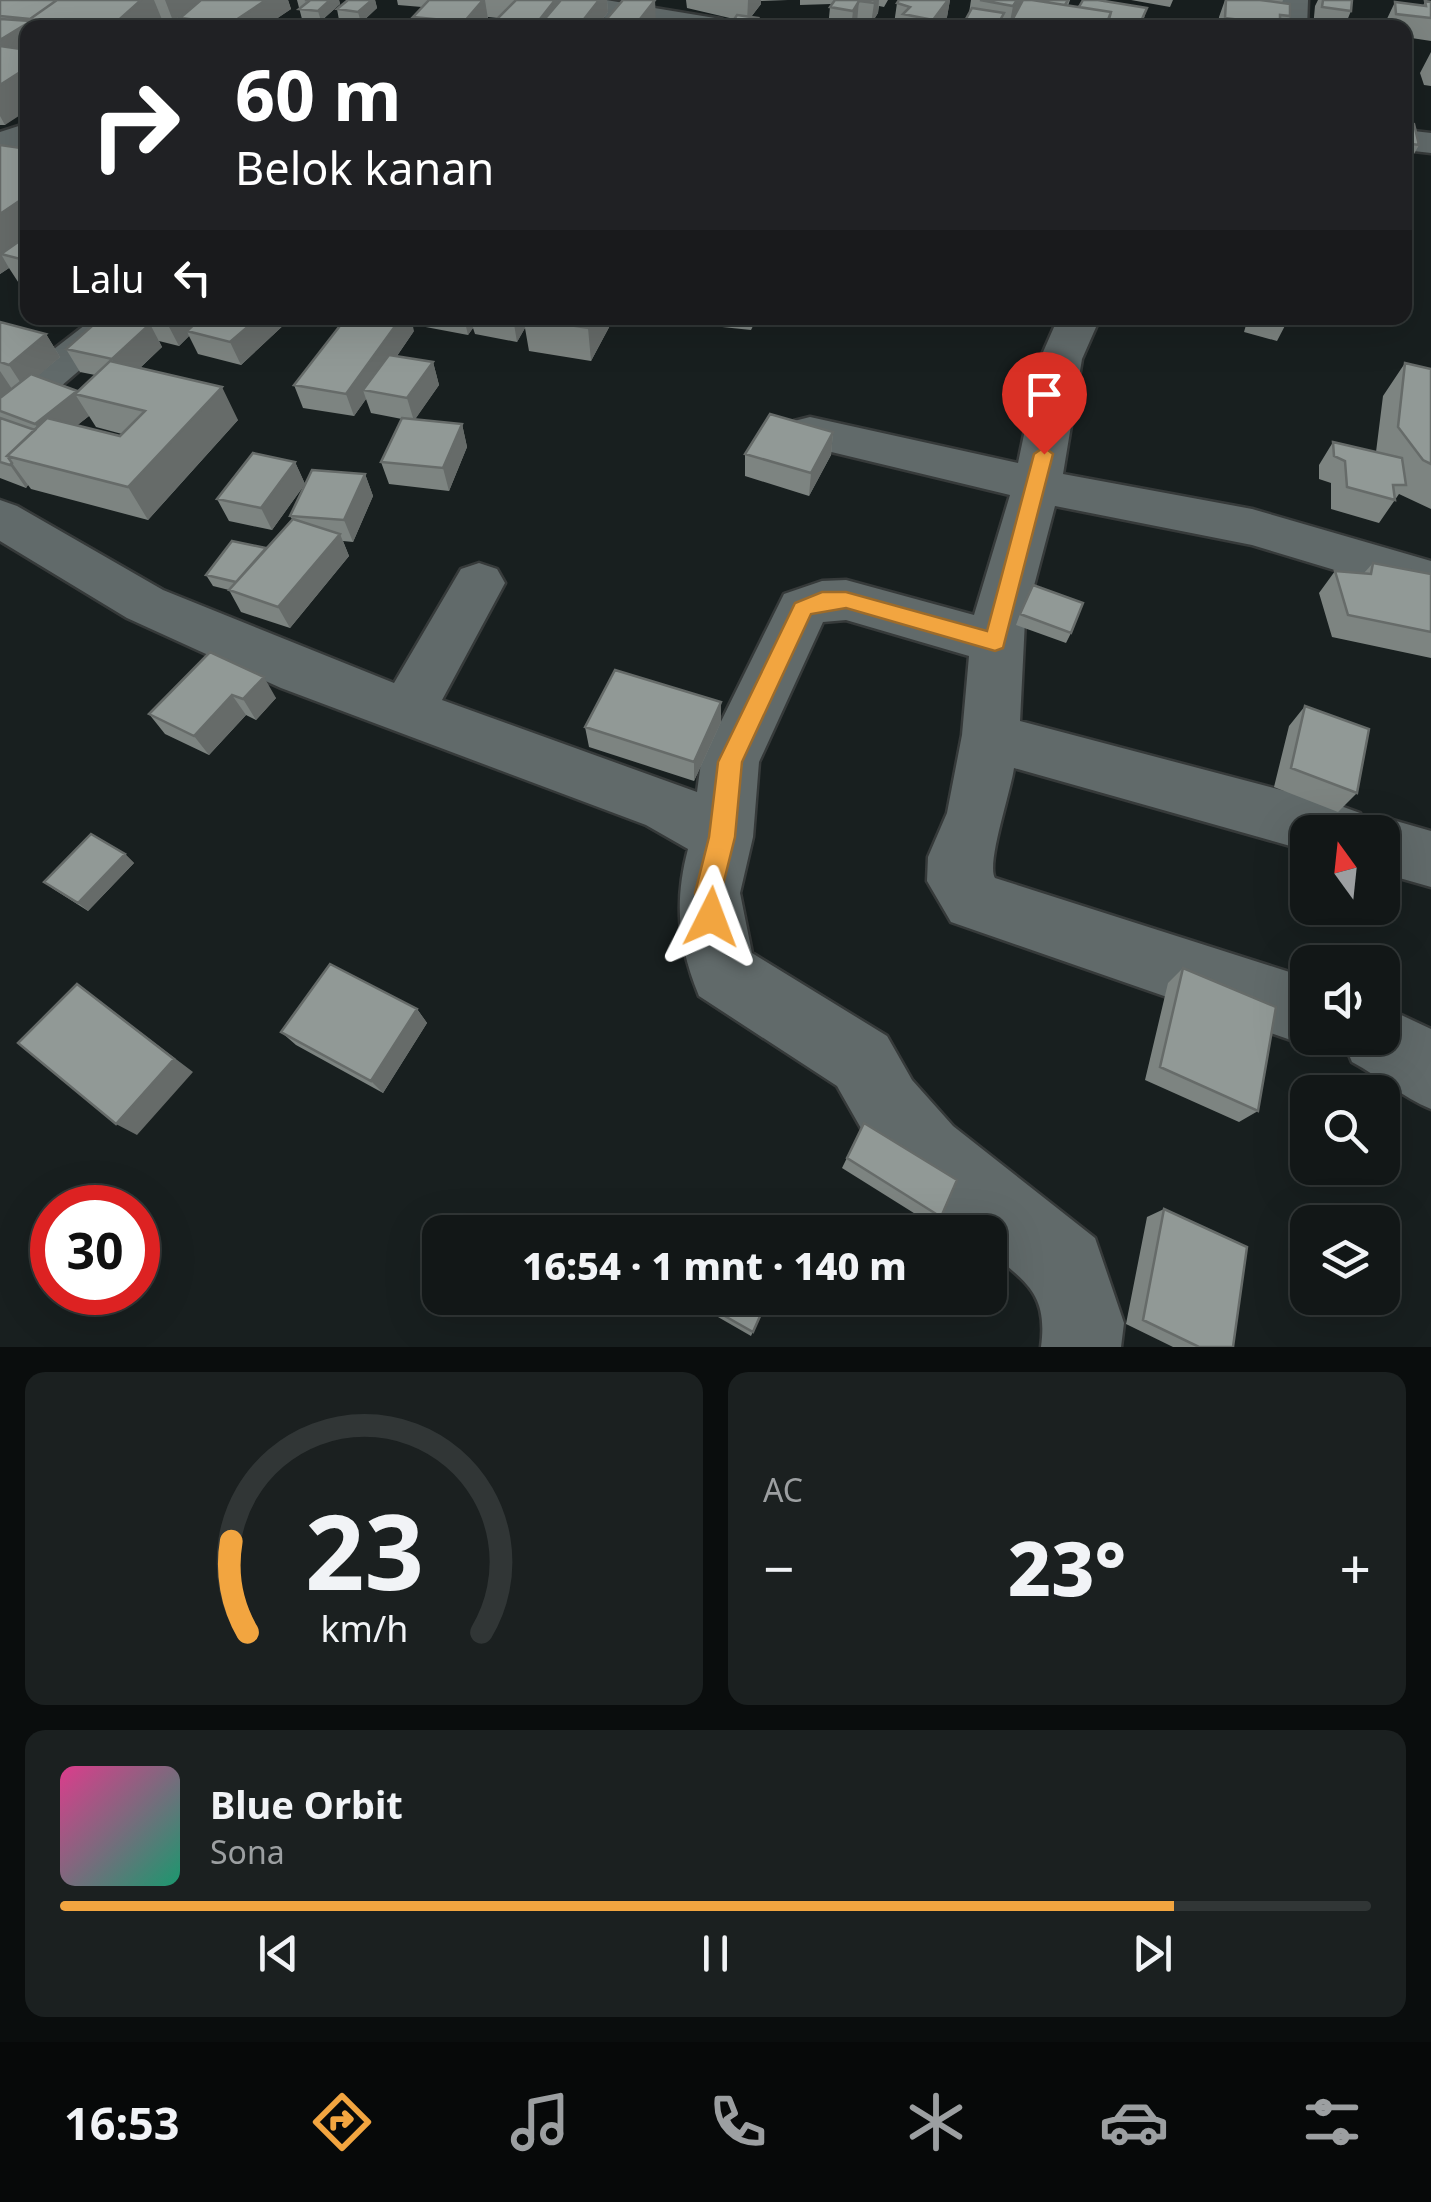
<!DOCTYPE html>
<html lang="id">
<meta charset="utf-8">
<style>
body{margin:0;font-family:"Noto Sans",sans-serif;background:#1b2020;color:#f1f3f6;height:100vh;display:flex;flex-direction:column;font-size:38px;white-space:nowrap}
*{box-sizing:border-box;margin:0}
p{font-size:32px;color:#9c9fa1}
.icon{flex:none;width:55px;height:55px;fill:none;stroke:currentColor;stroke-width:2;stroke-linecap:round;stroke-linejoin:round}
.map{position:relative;height:1347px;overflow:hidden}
.side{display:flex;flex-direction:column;gap:25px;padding:25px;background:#0a0d0d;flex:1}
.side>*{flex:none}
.hud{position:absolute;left:20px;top:20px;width:1392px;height:305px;border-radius:20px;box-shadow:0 10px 40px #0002,0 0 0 2px #313636;background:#202124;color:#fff;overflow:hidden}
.needle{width:65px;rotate:345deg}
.controls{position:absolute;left:1290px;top:815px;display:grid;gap:20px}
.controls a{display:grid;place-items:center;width:110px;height:110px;border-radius:20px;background:#121717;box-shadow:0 10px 40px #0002,0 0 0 2px #313636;font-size:50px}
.speed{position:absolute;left:30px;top:1185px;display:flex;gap:20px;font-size:50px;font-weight:700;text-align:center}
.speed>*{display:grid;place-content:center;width:130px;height:130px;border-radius:50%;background:#121717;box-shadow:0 10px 40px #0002,0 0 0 2px #313636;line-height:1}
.speed .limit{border:15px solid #d22;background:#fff;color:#111}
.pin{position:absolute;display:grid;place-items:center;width:85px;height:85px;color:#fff;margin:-102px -42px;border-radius:50% 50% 50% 0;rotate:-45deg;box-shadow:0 0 10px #0007}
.pin .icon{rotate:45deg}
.me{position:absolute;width:110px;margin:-55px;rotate:3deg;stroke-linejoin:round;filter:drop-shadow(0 0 8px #0008)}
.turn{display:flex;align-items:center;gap:35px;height:210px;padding:0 50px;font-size:45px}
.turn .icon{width:130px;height:130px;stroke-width:2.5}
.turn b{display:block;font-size:70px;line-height:85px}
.then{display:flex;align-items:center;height:95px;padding:0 50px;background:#0003;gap:20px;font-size:38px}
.big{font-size:75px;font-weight:800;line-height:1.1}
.side .tile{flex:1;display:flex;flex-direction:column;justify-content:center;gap:15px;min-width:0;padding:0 35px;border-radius:20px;background:#1b2020}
.side .dial{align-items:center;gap:0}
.dial svg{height:260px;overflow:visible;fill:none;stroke:#313636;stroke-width:7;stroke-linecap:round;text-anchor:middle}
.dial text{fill:#f1f3f6;stroke:none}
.song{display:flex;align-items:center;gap:30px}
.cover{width:120px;height:120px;border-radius:15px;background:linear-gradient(135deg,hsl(330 70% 55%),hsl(160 70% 35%))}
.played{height:10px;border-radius:5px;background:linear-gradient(90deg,#f2a540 85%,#313636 85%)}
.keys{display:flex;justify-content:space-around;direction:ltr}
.heat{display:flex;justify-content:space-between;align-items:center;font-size:55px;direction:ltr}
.side .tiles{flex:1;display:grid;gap:25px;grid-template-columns:1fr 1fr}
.tile:last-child{grid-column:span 2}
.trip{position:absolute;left:422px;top:1215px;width:585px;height:100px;border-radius:20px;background:#121717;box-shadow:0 10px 40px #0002,0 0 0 2px #313636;font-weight:800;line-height:100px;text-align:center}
.tabs{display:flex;height:160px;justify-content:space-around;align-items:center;background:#070909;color:#9c9fa1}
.tabs .icon{width:70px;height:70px}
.tabs .active{color:#f2a540}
.tabs b{font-size:45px;color:#f1f3f6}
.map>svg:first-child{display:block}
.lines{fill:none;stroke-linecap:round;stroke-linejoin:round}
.minor-casing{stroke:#363a3a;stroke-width:5}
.minor{fill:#616a6a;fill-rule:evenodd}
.wall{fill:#7d8481;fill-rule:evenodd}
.shaded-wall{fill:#666b69}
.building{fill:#919996;stroke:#666b69;stroke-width:2.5}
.route{fill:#f2a540;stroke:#9d6b2a;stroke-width:2.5}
</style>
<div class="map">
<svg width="1431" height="1347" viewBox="0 0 1431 1347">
<rect width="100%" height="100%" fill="#181f1f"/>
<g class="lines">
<defs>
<path id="minor" d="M 183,0 L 217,0 L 185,28 L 150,28 Z
M 538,0 L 606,0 L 721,19 L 736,28 L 664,28 L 553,9 Z
M 1278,0 L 1308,0 L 1307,28 L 1277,28 Z
M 28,123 L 28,145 L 0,154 L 0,132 Z
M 1405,130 L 1431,133 L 1431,153 L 1405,150 Z
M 94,318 L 140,318 L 16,425 L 0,429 L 0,391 Z
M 1058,318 L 1100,318 L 1082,359 L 1063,474 L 1252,509 L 1431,561 L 1431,599 L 1252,545 L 1055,506 L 1025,620 L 1020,721 L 1338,805 L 1360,813 L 1365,824 L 1382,817 L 1431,831 L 1431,887 L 1382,873 L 1382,832 L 1308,832 L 1308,851 L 1014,768 C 1011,791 986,864 995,878 L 1308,978 L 1308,1038 L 1329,1038 L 1308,1046 L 951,922 L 927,881 L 928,857 L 947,813 L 962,735 L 969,656 L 846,620 L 823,622 L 759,762 L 753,837 L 740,893 L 752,953 L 887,1036 L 912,1080 L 953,1126 L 1095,1238 L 1124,1323 L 1121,1347 L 1041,1347 C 1048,1294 1027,1283 990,1252 L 990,1232 L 966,1232 L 901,1178 L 862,1130 L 837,1086 L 699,996 C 678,945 674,902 688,849 L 646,825 L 281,688 L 127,618 L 0,541 L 0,500 L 17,506 L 163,590 L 394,683 L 461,569 L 479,563 L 497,569 L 505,583 L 442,700 L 697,792 L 701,762 L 784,594 L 822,581 L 846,580 L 974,615 L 1010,495 L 794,443 L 787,432 L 794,421 L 810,417 L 1018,463 L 1040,359 Z
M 1382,1006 L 1431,1029 L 1431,1109 C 1402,1097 1380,1077 1352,1062 L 1342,1038 L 1382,1038 Z"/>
</defs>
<!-- minor casing -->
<use href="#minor" class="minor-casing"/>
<!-- minor -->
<use href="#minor" class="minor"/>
</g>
<!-- wall -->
<path class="wall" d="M 0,0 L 199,0 L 200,2 L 201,0 L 288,0 L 291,9 L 270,23 L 289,28 L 184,28 L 180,18 L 199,2 L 173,21 L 162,19 L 163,22 L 156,28 L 28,28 L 5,125 L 0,125 Z
M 297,0 L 339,0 L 340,4 L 321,21 L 302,19 Z
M 348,0 L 375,0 L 377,8 L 361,23 L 339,20 L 337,9 Z
M 397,0 L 559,0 L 559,2 L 561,0 L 607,0 L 608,12 L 596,28 L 488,28 L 492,26 L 492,24 L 498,18 L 488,17 L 488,19 L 481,28 L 403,28 L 414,20 L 413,17 L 422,7 L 398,5 Z
M 686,0 L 788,0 L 761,1 L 761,4 L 751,17 L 758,18 L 758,28 L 715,28 L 731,24 L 734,19 L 687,8 Z
M 800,0 L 835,0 L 831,4 L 800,5 Z
M 835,0 L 888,0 L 884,7 L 879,6 L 878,13 L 871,24 L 857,22 L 854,28 L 828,28 L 830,7 Z
M 899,0 L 950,0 L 947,17 L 940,28 L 901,28 L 902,26 L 894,24 L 897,3 Z
M 971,0 L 1070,0 L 1068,6 L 1079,7 L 1147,8 L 1141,28 L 1008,28 L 1002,25 L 1001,28 L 961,28 L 969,13 Z
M 1131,0 L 1173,0 L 1170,7 Z
M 1225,0 L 1283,0 L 1282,3 L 1290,16 L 1286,28 L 1218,28 L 1219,17 Z
M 1318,0 L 1352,0 L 1351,11 L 1344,28 L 1313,28 L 1315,6 Z
M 1425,1 L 1431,2 L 1431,41 L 1405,37 L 1405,28 L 1386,28 L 1385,23 L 1395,2 L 1423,6 Z
M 1431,52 L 1431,86 L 1424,85 L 1420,73 Z
M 1405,122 L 1419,145 L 1405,170 Z
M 0,145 L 28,149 L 28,289 L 22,288 L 9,268 L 0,274 Z
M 133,318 L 200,318 L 288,321 L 241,365 L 198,354 L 189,336 L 179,346 L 159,341 L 162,347 L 140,368 L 238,420 L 148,520 L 31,489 L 28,485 L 26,488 L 0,478 L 0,322 L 46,334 L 60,357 L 37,376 L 78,391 L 95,375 L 80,372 L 66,349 L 135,321 ZM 89,416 L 96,427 L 122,434 L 120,436 L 77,425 Z
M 413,318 L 614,318 L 591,361 L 529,351 L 525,328 L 517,342 L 475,334 L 473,328 L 468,335 L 415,325 Z
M 628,318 L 673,318 L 670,321 L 628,320 Z
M 703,318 L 757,318 L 751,330 L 703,325 Z
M 1248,318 L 1289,318 L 1277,341 L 1244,332 Z
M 414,331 L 397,356 L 433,362 L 439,385 L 415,419 L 462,424 L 467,447 L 449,491 L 389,484 L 381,462 L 402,419 L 371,413 L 366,399 L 354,416 L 303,408 L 294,385 Z
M 1405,363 L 1431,369 L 1431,509 L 1399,494 L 1379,523 L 1331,509 L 1331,483 L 1319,479 L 1319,465 L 1333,442 L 1376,452 L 1383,396 Z
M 833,432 L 831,455 L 809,496 L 745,476 L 745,454 Z
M 295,462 L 305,484 L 272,530 L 229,521 L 217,499 Z
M 365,474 L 373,496 L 353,542 L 343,541 L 349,556 L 290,628 L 241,612 L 229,590 L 213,586 L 206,575 L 266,548 L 292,519 L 290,516 Z
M 1373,563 L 1431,574 L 1431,658 L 1332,637 L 1319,593 L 1335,571 L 1364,573 Z
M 1020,614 L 1071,633 L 1066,643 L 1016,625 Z
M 210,652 L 276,698 L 256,720 L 246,715 L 209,755 L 165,734 L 149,714 Z
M 721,702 L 721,722 L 694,781 L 589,747 L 585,727 Z
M 1305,706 L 1357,793 L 1338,812 L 1274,787 L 1289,726 Z
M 125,854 L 134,863 L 88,911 L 55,890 L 44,882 Z
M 1183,968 L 1258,1111 L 1239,1122 L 1145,1080 L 1168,983 Z
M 417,1009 L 427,1023 L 383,1093 L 296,1045 L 281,1032 Z
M 864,1123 L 941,1217 L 933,1225 L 842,1168 Z
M 1164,1209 L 1233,1347 L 1173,1347 L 1126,1324 L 1147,1217 Z
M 685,1298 L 768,1298 L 751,1336 Z"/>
<!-- shaded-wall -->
<path class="shaded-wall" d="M 141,0 L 154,0 L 163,22 L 156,28 L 111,28 Z
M 165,0 L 199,0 L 200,2 L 173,21 Z
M 266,0 L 288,0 L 291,9 L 263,28 L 236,20 Z
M 330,0 L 339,0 L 340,4 L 321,21 L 318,11 Z
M 372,0 L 375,0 L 377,8 L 361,23 L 358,12 Z
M 483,0 L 485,0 L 488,19 L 481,28 L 465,28 L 464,22 Z
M 555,0 L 559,0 L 561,16 L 552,28 L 533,28 Z
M 599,0 L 607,0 L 608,12 L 596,28 L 577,28 Z
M 655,0 L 656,21 L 651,28 L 633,28 Z
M 748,0 L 761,0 L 761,4 L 747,22 Z
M 876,0 L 879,0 L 878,13 L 871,24 L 874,3 Z
M 948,0 L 950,0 L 947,17 L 940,28 L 932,28 L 933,20 Z
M 1017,0 L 1026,0 L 1009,27 L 1013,6 Z
M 859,1 L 857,22 L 854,28 L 851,28 L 853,11 Z
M 0,16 L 9,34 L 31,21 L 34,28 L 28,28 L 28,51 L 0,68 Z
M 28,67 L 28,110 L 5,125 L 0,116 L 0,85 Z
M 28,195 L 28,255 L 1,254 L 9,268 L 0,274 L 0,214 Z
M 173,318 L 200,318 L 203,324 L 187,331 L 189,336 L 179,346 L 167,323 Z
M 258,318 L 287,318 L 288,321 L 241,365 L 230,342 Z
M 401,318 L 411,318 L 414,331 L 372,392 L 363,390 L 366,399 L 354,416 L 346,394 Z
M 464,318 L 471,318 L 473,328 L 468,335 Z
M 513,318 L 523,318 L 525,328 L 517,342 Z
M 593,318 L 614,318 L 591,361 L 588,328 Z
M 150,324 L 162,347 L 125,382 L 112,359 Z
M 46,334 L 60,357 L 24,388 L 9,365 Z
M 433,362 L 439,385 L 414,421 L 407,398 Z
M 0,371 L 14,392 L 0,404 Z
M 222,387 L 238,420 L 148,520 L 128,487 Z
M 77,391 L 75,394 L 89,416 L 53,445 L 43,435 L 35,424 Z
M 462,424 L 467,447 L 449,491 L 443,468 Z
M 833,432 L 831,455 L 809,496 L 811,473 Z
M 295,462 L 305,484 L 272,530 L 261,508 Z
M 12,463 L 28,485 L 26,488 L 10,465 Z
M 365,474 L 373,496 L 353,542 L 344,520 Z
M 340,534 L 349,556 L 290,628 L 278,607 Z
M 264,677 L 276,698 L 256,720 L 243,699 Z
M 232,695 L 246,715 L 209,755 L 194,736 Z
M 721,702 L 721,722 L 694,781 L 694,762 Z
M 125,854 L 134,863 L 88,911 L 78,903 Z
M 77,984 L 193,1072 L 137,1135 L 116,1124 Z
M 417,1009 L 427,1023 L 383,1093 L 371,1081 Z"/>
<!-- building -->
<path class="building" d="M 0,0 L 57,0 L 30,19 L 0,16 Z
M 57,0 L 141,0 L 111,27 L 30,19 Z
M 201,0 L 266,0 L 236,20 L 243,17 L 289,28 L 225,28 L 232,24 L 180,18 Z
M 305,0 L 330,0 L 318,11 L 299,9 L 309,1 Z
M 348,0 L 372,0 L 358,12 L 337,9 Z
M 429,0 L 483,0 L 464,22 L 413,17 Z
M 516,0 L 555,0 L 533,28 L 488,28 L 489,26 L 509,26 L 492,24 Z
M 561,0 L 599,0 L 577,28 L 537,28 Z
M 623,0 L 655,0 L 633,28 L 599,28 Z
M 835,0 L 876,0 L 874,3 L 859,1 L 853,11 L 830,7 Z
M 899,0 L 948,0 L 933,20 L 903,14 L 910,7 L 897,3 Z
M 980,0 L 1017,0 L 1013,6 Z
M 1023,0 L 1032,0 L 1111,12 L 1105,28 L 1008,28 Z
M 1032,0 L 1068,0 L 1065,5 Z
M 1083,0 L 1098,0 L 1147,8 L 1138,28 L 1136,28 L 1108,23 L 1111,12 L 1079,7 Z
M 1226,0 L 1260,0 L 1290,4 L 1290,16 L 1280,15 L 1280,25 L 1225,18 Z
M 1323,0 L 1352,0 L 1351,11 L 1322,7 Z
M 1425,1 L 1431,2 L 1431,18 L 1396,14 L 1395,2 L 1426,6 Z
M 972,8 L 1004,13 L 996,28 L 961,28 Z
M 737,15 L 758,18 L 752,28 L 715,28 L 719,22 L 731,24 Z
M 0,19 L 31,21 L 0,40 Z
M 410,20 L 444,23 L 440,28 L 403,28 Z
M 0,46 L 28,50 L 28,67 L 0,85 Z
M 1405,122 L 1414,124 L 1419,145 L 1405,143 Z
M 0,145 L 28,149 L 28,195 L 0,214 Z
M 28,235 L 28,261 L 1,254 Z
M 101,318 L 121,318 L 150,324 L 112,359 L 66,349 Z
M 146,318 L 173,318 L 167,323 Z
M 201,318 L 258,318 L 230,342 L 187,331 Z
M 346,318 L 401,318 L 346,394 L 294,385 Z
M 523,318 L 593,318 L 588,328 Z
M 0,322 L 46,334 L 9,365 L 0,362 Z
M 389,355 L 433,362 L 407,398 L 363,390 Z
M 110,361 L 222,387 L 128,487 L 7,456 L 47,418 L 120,436 L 145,411 L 75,394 Z
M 1405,363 L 1431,369 L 1431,464 L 1423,460 L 1398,427 Z
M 31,374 L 77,391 L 35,424 L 0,411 L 0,398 Z
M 770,414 L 833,432 L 811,473 L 745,454 Z
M 0,418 L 35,430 L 7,456 L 12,463 L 10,465 L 0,462 Z
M 402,418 L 462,424 L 443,468 L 381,462 Z
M 1333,442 L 1402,458 L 1406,485 L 1393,485 L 1395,500 L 1347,487 L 1345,461 L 1334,456 Z
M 253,453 L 295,462 L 261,508 L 217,499 Z
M 312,470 L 365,474 L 344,520 L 290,516 Z
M 293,519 L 340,534 L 278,607 L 229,590 Z
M 232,541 L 266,548 L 236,582 L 206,575 Z
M 1373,563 L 1431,574 L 1431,632 L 1348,615 L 1335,571 L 1371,574 Z
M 1033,585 L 1083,603 L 1071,633 L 1020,614 Z
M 210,652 L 264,677 L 243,699 L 232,695 L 194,736 L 149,714 Z
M 615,670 L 721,702 L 694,762 L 585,727 Z
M 1305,706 L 1369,729 L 1357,793 L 1291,768 Z
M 91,834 L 125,854 L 78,903 L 44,882 Z
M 330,964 L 417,1009 L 371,1081 L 281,1032 Z
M 1183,968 L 1276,1007 L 1258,1111 L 1160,1067 Z
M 77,984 L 174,1059 L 116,1124 L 18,1043 Z
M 864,1123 L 957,1180 L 941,1217 L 847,1158 Z
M 1164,1209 L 1247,1247 L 1233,1347 L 1199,1347 L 1143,1320 Z
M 700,1215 L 731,1232 L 692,1232 Z
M 693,1298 L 768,1298 L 753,1332 Z"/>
<!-- route -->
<path class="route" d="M 1044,447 L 1053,454 L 1003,648 L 995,651 L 846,608 L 811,614 L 742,762 L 735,837 L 721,893 L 725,917 L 721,926 L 711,930 L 702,926 L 695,893 L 709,837 L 718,762 L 795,603 L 822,592 L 846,592 L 987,631 L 1034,454 Z"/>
</svg>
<div class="controls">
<a><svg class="needle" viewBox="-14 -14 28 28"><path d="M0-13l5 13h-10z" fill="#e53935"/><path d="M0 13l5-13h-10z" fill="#9c9fa1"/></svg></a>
<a><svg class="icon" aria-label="sound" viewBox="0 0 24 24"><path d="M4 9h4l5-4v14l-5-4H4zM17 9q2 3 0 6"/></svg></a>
<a><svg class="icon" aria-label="search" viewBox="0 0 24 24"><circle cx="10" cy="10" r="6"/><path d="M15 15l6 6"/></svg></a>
<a><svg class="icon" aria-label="layers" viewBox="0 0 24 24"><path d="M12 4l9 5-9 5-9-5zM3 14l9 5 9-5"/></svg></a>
</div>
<div class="speed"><div class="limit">30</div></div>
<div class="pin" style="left:1044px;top:454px;background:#d93025"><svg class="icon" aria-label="arrive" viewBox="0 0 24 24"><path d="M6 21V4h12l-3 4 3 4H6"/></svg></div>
<svg class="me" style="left:711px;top:917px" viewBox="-20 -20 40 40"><path d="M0-17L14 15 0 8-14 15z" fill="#f2a540" stroke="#fff" stroke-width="4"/></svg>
<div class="trip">16:54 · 1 mnt · 140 m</div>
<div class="hud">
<div class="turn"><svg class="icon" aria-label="right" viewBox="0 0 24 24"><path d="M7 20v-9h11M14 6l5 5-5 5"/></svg><div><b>60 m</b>Belok kanan</div></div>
<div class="then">Lalu<svg class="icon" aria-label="left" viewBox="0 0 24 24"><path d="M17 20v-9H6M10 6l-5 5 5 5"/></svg></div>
</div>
</div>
<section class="side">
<div class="tiles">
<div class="tile dial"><svg viewBox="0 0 100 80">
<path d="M14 69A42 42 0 1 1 86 69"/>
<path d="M14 69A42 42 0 0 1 9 41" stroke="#f2a540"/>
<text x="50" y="56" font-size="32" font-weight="700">23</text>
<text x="50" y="72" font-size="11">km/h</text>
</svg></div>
<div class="tile"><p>AC</p>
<div class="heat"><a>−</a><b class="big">23°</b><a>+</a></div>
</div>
<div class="tile">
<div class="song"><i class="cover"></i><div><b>Blue Orbit</b><p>Sona</p></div></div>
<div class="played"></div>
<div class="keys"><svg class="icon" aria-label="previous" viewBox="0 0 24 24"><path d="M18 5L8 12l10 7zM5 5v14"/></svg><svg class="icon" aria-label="pause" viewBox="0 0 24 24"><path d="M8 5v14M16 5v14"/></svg><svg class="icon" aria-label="next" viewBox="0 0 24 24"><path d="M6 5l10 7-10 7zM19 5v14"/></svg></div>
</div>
</div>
</section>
<nav class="tabs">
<b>16:53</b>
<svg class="icon active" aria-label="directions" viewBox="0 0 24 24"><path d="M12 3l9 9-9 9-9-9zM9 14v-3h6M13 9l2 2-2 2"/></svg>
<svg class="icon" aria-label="music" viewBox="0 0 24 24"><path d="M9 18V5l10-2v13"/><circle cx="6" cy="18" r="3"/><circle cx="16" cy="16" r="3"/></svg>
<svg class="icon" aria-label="phone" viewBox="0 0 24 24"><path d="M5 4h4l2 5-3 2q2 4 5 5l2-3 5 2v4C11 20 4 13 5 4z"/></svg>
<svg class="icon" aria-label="climate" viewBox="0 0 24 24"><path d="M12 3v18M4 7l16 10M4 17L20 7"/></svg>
<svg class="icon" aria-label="car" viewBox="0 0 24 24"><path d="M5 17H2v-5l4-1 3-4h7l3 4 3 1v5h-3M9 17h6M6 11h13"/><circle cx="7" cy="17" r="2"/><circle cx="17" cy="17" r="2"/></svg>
<svg class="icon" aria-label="filters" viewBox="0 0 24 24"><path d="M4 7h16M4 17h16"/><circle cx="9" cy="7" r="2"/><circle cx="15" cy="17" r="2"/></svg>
</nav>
